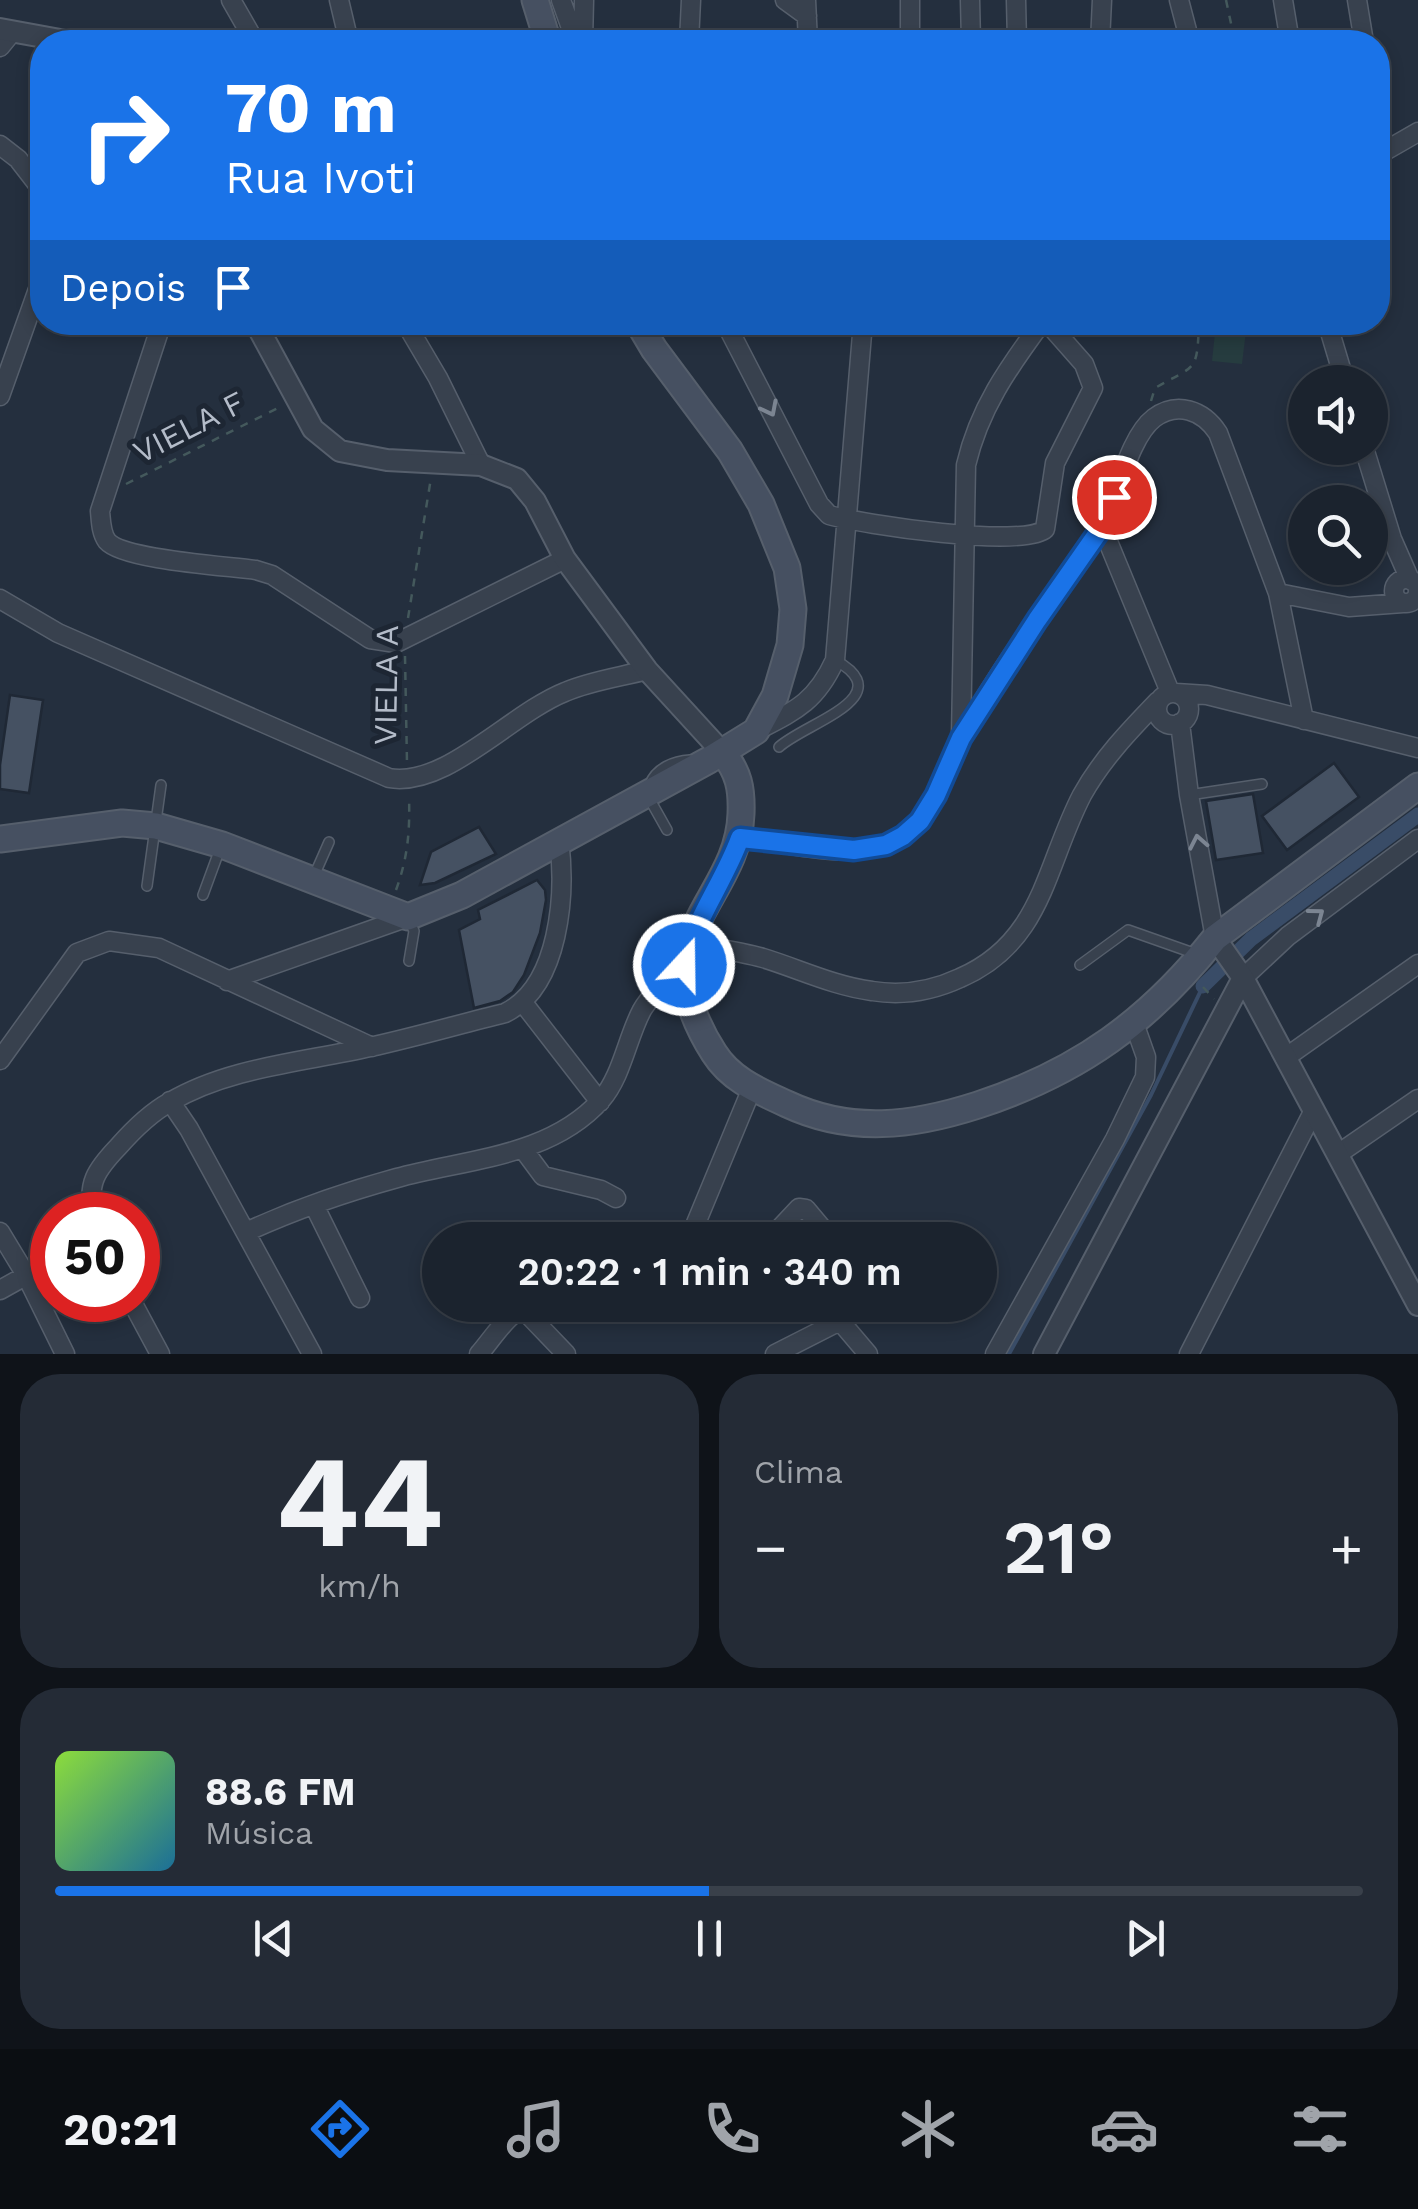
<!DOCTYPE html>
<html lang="pt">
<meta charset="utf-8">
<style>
body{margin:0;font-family:"Work Sans",sans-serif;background:#242b36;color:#f1f3f6;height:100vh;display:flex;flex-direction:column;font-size:38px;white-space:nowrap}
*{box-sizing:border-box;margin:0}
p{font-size:32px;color:#a0a4aa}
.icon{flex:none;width:55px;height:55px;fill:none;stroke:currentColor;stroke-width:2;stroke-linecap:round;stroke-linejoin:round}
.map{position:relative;height:1354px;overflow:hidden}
.panel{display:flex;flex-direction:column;gap:20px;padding:20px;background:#0f1319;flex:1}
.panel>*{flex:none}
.top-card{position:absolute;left:30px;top:30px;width:1360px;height:305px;border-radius:40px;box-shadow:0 5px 15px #0003,0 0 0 2px #39404a;background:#1a73e8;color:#fff;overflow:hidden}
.fabs{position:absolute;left:1288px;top:365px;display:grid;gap:20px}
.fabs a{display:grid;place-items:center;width:100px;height:100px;border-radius:50%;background:#1b232e;box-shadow:0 5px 15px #0003,0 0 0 2px #39404a;font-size:50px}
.speed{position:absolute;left:30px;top:1192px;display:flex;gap:20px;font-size:50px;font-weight:700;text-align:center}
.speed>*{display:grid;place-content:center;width:130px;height:130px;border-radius:50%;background:#1b232e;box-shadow:0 5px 15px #0003,0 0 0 2px #39404a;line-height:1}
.speed .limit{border:15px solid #d22;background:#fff;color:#111}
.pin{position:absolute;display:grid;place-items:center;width:85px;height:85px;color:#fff;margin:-42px;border:5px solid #fff;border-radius:50%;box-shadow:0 2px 10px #0007}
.me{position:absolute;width:110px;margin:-55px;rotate:21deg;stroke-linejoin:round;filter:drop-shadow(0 0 8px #0008)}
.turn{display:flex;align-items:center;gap:35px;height:210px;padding:0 30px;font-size:45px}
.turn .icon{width:130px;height:130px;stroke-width:2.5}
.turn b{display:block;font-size:70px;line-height:85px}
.then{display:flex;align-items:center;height:95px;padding:0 30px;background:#0003;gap:20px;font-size:38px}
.big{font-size:75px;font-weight:600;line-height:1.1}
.panel .tile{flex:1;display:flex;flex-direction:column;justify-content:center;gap:15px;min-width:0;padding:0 35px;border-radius:40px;background:#242b36}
.panel .dial{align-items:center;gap:0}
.dial b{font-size:130px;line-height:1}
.song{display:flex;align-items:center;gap:30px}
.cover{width:120px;height:120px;border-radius:15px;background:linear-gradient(135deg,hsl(90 70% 55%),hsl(200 70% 35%))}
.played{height:10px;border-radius:5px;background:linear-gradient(90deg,#1a73e8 50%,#39404a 50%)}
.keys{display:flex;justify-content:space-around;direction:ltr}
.heat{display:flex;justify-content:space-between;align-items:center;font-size:55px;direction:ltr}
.panel .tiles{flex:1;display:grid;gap:20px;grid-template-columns:1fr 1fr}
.tile:last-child{grid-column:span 2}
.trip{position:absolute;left:422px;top:1222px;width:575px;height:100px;border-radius:50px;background:#1b232e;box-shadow:0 5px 15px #0003,0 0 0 2px #39404a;font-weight:600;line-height:100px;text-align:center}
.dock{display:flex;height:160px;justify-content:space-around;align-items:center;background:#0b0e12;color:#a0a4aa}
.dock .icon{width:70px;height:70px}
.dock .active{color:#1a73e8}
.dock b{font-size:45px;color:#f1f3f6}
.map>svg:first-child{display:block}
.green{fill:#263c3f}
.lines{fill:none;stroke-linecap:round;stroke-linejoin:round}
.stream{stroke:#394c67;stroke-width:4}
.canal{stroke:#394c67;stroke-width:15}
.building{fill:#455162;stroke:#1f2835;stroke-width:2.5}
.service-casing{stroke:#565f6c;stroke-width:12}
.minor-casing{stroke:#565f6c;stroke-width:21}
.tertiary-casing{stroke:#565f6c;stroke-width:24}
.secondary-casing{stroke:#565f6c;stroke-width:29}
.path{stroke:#44595c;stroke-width:2.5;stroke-dasharray:8 8;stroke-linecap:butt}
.service{stroke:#38414e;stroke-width:9}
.minor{stroke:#38414e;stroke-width:18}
.tertiary{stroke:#38414e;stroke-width:20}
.secondary{stroke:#465061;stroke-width:25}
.oneway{stroke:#7c8592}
.route-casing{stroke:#114b97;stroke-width:25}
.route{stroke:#1a73e8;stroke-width:18}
.labels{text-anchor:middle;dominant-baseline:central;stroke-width:10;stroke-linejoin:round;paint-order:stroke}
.street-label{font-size:32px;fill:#b4bcc9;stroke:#1d2633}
</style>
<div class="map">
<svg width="1418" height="1354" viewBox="0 0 1418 1354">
<rect width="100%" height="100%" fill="#242f3e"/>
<!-- green -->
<path class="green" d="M 1216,323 L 1247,323 L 1242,364 L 1212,361 Z"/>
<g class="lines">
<!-- stream -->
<path class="stream" d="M 1009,1354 L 1151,1095 L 1203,986"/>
<!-- canal -->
<path class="canal" d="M 1203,986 L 1251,939 L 1418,815"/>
</g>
<!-- building -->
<path class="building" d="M 10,695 L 43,700 L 29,793 L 0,789 L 0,765 Z
M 1334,763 L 1359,797 L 1287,850 L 1262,816 Z
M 1253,794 L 1263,853 L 1216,860 L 1206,801 Z
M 479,827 L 496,854 L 435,883 L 420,885 L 431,852 Z
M 537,880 L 545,890 L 546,900 L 540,933 L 524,975 L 513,992 L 500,1001 L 474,1008 L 459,930 L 480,919 L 478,910 Z"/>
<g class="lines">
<defs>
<path id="service" d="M 779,747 C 805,723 902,697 835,660
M 650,784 C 656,768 674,761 690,760
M 1189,795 L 1262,784
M 649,798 L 667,830
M 314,876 L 329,842
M 147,886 L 161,785
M 203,895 L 221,846
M 409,961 L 414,931 L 409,919
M 1080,965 L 1128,930 L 1199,955"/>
<path id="minor" d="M 231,0 L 255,42
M 339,0 L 349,42
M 561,0 L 576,42
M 785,0 L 807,16
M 806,0 L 808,42
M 910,0 L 910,42
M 970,0 L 971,42
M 1016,0 L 1017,42
M 1179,0 L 1190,42
M 1283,0 L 1290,42
M 1357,0 L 1364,42
M 583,42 L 584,0
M 689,42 L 691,0
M 1100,42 L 1102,0
M 0,47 L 13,31
M 0,145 L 18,159 L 42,190
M 1378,155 L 1418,132
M 162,322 L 100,511 C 101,521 101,533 107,541 C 123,560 228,566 256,570 L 272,575 L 370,639 L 396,643 L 565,559
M 405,322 L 438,378 L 481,465
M 725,322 L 819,504 L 829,515 C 861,524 1025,549 1045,529 L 1055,463 L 1093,388 L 1084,364 L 1047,322
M 1327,322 L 1345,382
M 0,396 L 42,278
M 1364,448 L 1392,539 L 1410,580
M 1102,527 L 1170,692
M1394 591a12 12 0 1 1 24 0a12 12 0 1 1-24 0Z
M 1278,593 L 1349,607 L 1403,603
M 0,599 L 58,633 L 389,778 C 446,788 510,714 565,692 C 590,681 620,677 647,670
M1157 709a16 16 0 1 1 32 0a16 16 0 1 1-32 0Z
M 1176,693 L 1207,695 L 1418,748
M 1180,723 L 1189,795 L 1215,938
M 756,731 C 795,711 816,702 835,660 L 863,322
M 961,736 L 966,465 C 979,409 1008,368 1042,322
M 740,838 C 789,841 852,864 898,839 C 935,818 943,772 962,738 C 989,687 1024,638 1057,590 C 1072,570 1089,550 1101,528 C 1117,499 1128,438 1154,418 C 1177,401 1203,410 1218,433 L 1278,593 L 1304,720
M 688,943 C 713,948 739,951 763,958 C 799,969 834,986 872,991 C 903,996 932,991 960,978 C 1043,942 1045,866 1082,795 C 1102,759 1130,730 1158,701
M 1243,978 L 1288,936 L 1418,839
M 227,981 L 408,917
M 524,1004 L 600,1102
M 1285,1058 L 1418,964
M 0,1060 L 77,953 L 109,941 L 159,948 L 372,1047
M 170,1101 L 189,1129 L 312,1354
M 523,1149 L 543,1176 L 601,1190 L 616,1198
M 1338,1154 L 1418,1099
M 314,1205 L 360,1298
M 93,1215 C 87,1183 96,1170 118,1147 C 133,1130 150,1113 170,1102 C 229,1067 305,1062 370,1047 C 416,1037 460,1024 505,1013 C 560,986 566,894 559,840
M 0,1232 L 26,1275 L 65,1354
M 246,1232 C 294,1210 346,1192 397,1178 C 466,1159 550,1157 601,1100 C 622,1076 627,1038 642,1010 C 652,993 670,979 684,965
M 689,1240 L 752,1088
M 769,1240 L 799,1208 L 806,1209 L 832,1240
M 0,1290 L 52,1261
M 131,1300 L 160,1354
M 521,1307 L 566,1354
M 840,1321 L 868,1354
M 479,1354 C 493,1338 509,1311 529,1305
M 775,1354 L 840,1321 L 855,1305
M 995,1354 L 1115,1139 L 1145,1077 L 1146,1057 L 1134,1023
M 1189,1354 L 1313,1112"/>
<path id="tertiary" d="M 0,29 L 71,42
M 255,322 L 313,429 L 340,451 L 387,460 L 481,465 L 517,479 L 535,501 L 565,559 L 647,670 L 722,752
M 1215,938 L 1243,978 L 1418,1305
M 1044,1354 L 1243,978"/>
<path id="secondary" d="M 535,0 L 548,42
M 722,752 C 739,772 742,789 741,814 C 739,873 693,907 685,961 C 680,989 699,1030 714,1053 C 731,1080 759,1091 787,1104 C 851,1134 913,1126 978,1105 C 1079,1072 1149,1021 1215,938 L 1418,786
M 0,839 L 122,823 L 156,826 L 222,845 L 408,917 L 462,895 L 709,760 L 756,731 L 775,696 L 790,645 L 793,609 L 787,568 L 761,504 L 730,451 L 654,349 L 638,322"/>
</defs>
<!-- service casing -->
<use href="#service" class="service-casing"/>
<!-- minor casing -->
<use href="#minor" class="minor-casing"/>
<!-- tertiary casing -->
<use href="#tertiary" class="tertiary-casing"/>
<!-- secondary casing -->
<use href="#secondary" class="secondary-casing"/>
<!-- path -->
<path class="path" d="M 1226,0 L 1235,42
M 1151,401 L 1155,388 C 1197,364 1197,373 1199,322
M 126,484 L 280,407
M 408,618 L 431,478
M 405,656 L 407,763
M 396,890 C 408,857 410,831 409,796
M 1203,987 L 1214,999"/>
<!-- service -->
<use href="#service" class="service"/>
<!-- minor -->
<use href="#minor" class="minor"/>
<!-- tertiary -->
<use href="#tertiary" class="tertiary"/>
<!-- secondary -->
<use href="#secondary" class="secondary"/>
</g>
<!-- one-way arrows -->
<defs><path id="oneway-chevron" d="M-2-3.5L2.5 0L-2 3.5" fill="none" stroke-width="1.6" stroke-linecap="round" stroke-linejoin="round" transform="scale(2.5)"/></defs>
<g class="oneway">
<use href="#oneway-chevron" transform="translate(770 409) rotate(63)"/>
<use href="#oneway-chevron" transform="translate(1198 842) rotate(-101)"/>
<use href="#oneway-chevron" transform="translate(1317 915) rotate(-37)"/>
</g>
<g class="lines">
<defs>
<path id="route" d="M 684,965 C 694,920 724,882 740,838 L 854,850 L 886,845 L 903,836 L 920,821 L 936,795 L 961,738 L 1037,620 L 1102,527 L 1114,497"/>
</defs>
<!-- route casing -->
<use href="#route" class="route-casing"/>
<!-- route -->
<use href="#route" class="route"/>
</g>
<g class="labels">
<!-- street labels -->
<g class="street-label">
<text transform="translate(189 427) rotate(-27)">VIELA F</text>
<text transform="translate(386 685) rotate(-89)">VIELA A</text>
</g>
</g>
</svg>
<div class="fabs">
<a><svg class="icon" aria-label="sound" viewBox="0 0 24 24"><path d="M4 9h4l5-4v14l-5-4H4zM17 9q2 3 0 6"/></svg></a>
<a><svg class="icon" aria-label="search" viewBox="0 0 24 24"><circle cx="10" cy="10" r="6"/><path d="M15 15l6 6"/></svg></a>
</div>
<div class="speed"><div class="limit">50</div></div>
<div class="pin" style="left:1114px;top:497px;background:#d93025"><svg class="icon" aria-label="arrive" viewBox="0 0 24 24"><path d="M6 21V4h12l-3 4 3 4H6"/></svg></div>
<svg class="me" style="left:684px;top:965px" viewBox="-20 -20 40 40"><circle r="17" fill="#1a73e8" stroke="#fff" stroke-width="3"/><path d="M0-11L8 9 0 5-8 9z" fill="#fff"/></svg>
<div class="trip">20:22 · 1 min · 340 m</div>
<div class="top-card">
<div class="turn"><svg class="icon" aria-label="right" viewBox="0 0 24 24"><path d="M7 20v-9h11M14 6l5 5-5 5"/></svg><div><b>70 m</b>Rua Ivoti</div></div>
<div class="then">Depois<svg class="icon" aria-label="arrive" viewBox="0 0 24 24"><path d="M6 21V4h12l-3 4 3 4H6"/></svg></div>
</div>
</div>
<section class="panel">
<div class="tiles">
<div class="tile dial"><b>44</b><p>km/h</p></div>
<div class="tile"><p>Clima</p>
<div class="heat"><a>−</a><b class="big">21°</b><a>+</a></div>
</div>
<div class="tile">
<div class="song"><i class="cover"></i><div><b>88.6 FM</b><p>Música</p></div></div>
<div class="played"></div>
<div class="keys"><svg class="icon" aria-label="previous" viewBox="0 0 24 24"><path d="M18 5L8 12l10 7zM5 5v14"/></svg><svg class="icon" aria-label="pause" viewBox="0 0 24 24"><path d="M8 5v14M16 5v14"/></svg><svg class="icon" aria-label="next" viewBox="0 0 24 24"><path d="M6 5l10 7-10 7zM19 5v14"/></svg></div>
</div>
</div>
</section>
<nav class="dock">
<b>20:21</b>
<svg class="icon active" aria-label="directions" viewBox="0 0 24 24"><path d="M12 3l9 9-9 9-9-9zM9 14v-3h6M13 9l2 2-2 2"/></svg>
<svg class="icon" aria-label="music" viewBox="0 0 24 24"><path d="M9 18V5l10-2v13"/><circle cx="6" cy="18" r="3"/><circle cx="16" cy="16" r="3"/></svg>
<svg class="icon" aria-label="phone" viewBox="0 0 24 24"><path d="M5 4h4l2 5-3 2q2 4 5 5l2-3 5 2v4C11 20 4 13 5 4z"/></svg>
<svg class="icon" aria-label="climate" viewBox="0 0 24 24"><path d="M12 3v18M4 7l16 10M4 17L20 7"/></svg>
<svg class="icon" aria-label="car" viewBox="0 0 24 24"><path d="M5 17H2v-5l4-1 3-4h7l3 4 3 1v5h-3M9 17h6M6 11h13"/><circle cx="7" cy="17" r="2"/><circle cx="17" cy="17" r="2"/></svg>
<svg class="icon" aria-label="filters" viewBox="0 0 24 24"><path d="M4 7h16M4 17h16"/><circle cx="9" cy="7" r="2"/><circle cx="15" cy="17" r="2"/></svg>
</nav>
